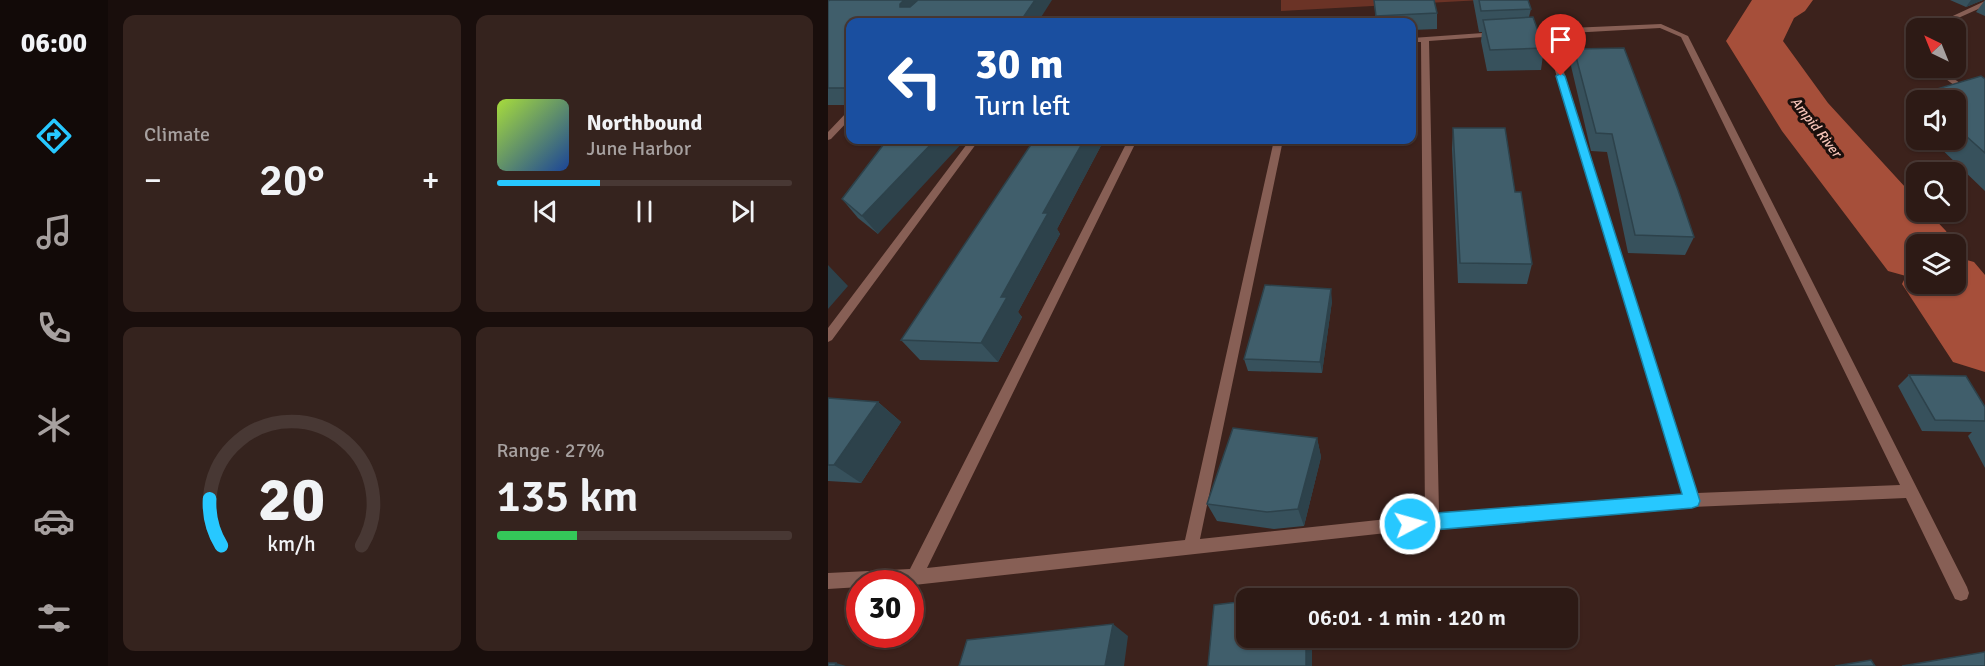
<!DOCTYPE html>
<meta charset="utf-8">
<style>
body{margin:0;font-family:Signika,sans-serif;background:#35231e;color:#f1f3f6;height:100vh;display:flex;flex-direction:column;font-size:22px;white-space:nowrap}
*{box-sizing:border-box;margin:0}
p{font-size:20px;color:#a7a1a0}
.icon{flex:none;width:33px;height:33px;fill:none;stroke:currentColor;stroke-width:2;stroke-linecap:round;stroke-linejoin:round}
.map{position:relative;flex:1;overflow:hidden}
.sheet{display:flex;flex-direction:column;gap:15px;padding:15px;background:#190e0c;width:720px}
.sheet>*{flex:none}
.top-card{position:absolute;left:18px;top:18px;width:570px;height:126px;border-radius:12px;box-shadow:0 2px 4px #0004,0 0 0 2px #483834;background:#1a4fa0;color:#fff;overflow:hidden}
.needle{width:39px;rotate:317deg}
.tools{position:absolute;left:1078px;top:18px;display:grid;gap:12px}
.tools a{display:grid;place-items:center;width:60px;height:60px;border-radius:12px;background:#2d1a15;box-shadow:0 2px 4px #0004,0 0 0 2px #483834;font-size:30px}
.speed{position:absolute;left:18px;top:570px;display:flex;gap:12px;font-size:30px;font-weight:700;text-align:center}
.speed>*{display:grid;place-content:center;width:78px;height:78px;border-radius:50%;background:#2d1a15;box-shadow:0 2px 4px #0004,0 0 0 2px #483834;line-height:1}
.speed .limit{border:9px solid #d22;background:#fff;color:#111}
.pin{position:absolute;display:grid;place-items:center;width:51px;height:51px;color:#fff;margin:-62px -26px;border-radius:50% 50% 50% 0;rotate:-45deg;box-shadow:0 0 6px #0007}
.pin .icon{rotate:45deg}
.me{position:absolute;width:66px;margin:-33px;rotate:84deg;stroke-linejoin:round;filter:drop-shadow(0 0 4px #0008)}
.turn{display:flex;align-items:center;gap:21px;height:126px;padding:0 30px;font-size:27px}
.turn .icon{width:78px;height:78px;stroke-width:2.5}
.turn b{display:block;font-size:42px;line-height:51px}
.big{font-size:45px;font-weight:600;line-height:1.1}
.sheet .widget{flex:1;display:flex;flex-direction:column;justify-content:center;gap:9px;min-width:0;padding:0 21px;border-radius:12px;background:#35231e}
.sheet .dial{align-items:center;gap:0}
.dial svg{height:156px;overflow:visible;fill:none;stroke:#483834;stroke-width:7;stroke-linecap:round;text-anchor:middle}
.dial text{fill:#f1f3f6;stroke:none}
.song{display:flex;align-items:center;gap:18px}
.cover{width:72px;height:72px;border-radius:9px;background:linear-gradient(135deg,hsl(80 70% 55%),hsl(220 70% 35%))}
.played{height:6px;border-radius:3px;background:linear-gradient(90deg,#27c8ff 35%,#483834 35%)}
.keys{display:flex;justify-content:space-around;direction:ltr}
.heat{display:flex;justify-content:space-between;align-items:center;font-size:33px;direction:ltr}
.charge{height:9px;border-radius:4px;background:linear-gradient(90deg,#34c759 27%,#483834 0)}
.sheet .tiles{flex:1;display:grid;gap:15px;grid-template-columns:repeat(2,1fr)}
.trip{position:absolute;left:408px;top:588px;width:342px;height:60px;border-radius:12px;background:#2d1a15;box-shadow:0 2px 4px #0004,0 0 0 2px #483834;font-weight:600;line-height:60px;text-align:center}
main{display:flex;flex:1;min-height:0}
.menu{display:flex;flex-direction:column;width:108px;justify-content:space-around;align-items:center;background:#120a08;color:#a7a1a0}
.menu .icon{width:42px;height:42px}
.menu .selected{color:#27c8ff}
.menu b{font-size:27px;color:#f1f3f6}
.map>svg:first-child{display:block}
.green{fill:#6b3326}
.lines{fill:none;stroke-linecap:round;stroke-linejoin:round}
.river{fill:#a64f3a;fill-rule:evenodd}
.minor{fill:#875f55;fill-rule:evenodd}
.wall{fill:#37515c}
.shaded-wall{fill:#2d424b}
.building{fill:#405e6b;stroke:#2d424b;stroke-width:1.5}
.route{fill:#27c8ff;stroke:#1982a6;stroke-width:1.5}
.labels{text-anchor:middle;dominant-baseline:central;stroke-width:6;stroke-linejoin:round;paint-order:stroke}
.far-water-label{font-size:14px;font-style:italic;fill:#f5c3b7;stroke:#1b0f0c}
</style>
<main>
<nav class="menu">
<b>06:00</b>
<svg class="icon selected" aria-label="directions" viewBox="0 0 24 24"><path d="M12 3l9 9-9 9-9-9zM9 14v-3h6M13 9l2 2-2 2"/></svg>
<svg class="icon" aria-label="music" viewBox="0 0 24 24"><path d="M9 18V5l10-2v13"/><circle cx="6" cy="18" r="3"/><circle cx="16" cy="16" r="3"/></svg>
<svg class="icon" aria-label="phone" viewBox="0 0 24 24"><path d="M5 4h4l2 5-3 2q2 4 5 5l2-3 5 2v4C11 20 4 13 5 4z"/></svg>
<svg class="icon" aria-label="climate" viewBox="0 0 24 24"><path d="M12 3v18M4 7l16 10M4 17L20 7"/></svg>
<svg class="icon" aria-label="car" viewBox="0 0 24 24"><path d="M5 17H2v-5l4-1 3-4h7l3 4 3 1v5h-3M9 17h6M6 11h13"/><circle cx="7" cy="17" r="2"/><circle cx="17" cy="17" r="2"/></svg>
<svg class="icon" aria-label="filters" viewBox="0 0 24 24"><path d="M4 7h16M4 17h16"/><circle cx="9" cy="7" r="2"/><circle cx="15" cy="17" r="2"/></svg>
</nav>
<section class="sheet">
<div class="tiles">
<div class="widget"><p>Climate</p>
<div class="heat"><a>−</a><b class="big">20°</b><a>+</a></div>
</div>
<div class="widget">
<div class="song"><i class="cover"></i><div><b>Northbound</b><p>June Harbor</p></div></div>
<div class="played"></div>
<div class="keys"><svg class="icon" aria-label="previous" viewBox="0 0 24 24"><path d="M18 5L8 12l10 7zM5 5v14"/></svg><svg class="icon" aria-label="pause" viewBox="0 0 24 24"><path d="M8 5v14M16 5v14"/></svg><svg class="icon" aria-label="next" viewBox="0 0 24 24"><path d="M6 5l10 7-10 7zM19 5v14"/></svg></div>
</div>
<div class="widget dial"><svg viewBox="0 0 100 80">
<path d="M14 69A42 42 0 1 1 86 69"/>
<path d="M14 69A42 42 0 0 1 8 45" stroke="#27c8ff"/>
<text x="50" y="56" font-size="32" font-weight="700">20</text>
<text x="50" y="72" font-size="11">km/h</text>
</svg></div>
<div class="widget"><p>Range · 27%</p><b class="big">135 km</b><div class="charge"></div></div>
</div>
</section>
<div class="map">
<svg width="1157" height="666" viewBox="0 0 1157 666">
<rect width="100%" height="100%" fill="#3c221c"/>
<!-- green -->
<path class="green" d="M 453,0 L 654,0 L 453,11 Z"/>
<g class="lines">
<!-- river -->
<path class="river" d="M 924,0 L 985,0 L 977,11 L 966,18 L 955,41 L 1000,103 L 1089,200 L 1089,212 L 1100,212 L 1118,231 L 1125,244 L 1089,244 L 1089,284 L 1128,284 L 1128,257 L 1146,262 L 1157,275 L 1157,372 L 1125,362 L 1074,284 L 1078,276 L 1060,271 L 954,131 L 898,41 Z
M 1128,249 L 1129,251 L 1128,253 Z"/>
<!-- minor -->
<path class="minor" d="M 1157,1 L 1157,6 L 1108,28 L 1099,28 Z
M 833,24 L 860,36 L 1139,587 L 1141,593 L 1139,599 L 1133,601 L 1127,599 L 1078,498 L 864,507 L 604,528 L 86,585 L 32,584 L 32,587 L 0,589 L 0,573 L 82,569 L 300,140 L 309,140 L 99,568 L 357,540 L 446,140 L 455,140 L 372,539 L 597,515 L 593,42 L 584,42 L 584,38 L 669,32 L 673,34 L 669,36 L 601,41 L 611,513 L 855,494 L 716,34 L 695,35 L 691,33 L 695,31 L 719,29 ZM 832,28 L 853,37 L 1072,485 L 869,493 L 724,34 Z
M 1103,68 L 1111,68 L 1157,101 L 1157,108 Z
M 19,112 L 22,112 L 22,119 L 3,139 L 0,140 L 0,132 Z
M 142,140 L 151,140 L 4,340 L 0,342 L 0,328 Z"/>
</g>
<!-- wall -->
<path class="wall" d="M 546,0 L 606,0 L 609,13 L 609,29 L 584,30 L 584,22 L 548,22 Z
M 645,0 L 700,0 L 703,9 L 701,17 L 716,48 L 713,70 L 659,71 L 653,41 L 654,32 L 651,32 Z
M 1122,0 L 1155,0 L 1138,7 Z
M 1157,0 L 1157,16 L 1148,12 Z
M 0,1 L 22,22 L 22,105 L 0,105 Z
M 746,49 L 866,237 L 857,255 L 800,253 L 779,152 L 763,151 L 743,66 Z
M 1157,79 L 1157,191 L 1104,140 L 1128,140 L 1128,100 L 1089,100 L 1089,124 L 1079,114 L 1092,94 Z
M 625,128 L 687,192 L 704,264 L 699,284 L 630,283 L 624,149 Z
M 59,140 L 50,234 L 30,218 L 14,199 Z
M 206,140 L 276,140 L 229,229 L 232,234 L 190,312 L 194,317 L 170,362 L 92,360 L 73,340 Z
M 504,301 L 494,373 L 420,371 L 416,359 Z
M 1081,375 L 1157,407 L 1157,468 L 1140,436 L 1144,432 L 1094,431 L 1070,386 Z
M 0,398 L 50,402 L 73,422 L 33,483 L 0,481 Z
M 489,438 L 493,457 L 476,526 L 446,529 L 389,521 L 379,504 Z"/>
<!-- shaded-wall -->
<path class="shaded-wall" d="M 76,0 L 102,0 L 81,20 L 72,7 L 72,4 Z
M 207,0 L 224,0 L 210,22 L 192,22 Z
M 1143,0 L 1155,0 L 1138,7 Z
M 107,140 L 137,140 L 50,234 L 34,216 Z
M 256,140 L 276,140 L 229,229 L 232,234 L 190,312 L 194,317 L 170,362 L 153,343 L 173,297 L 215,213 Z
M 0,265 L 20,286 L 0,309 Z
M 503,289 L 504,301 L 494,373 L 492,362 Z
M 50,402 L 73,422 L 33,483 L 6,465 Z
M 489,438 L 493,457 L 476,526 L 470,509 Z
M 285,624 L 300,636 L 296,666 L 277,666 Z
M 478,638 L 484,638 L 484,666 L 478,666 Z
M 8,663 L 18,666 L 7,666 Z"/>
<!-- building -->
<path class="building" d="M 2,0 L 76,0 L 72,4 L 72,7 L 82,7 L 90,0 L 207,0 L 192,22 L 22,22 L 22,88 L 0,88 L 0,1 Z
M 546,0 L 606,0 L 609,13 L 548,16 Z
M 651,0 L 700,0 L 703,9 L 653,11 Z
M 705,17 L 716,48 L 662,50 L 655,20 Z
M 796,48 L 850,190 L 866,237 L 807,235 L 784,134 L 768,133 L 746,49 Z
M 1153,76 L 1157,79 L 1157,153 L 1128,127 L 1128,100 L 1100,100 L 1092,94 Z
M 625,128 L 677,128 L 687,192 L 693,192 L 704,264 L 632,263 Z
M 59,140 L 107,140 L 34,216 L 14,199 Z
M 206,140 L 256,140 L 215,213 L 220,213 L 173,297 L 179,297 L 153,343 L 73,340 Z
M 437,285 L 503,289 L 492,362 L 416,359 Z
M 1081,375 L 1138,376 L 1157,407 L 1157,421 L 1107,420 Z
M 0,398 L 50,402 L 6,465 L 0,465 Z
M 405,428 L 489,438 L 470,509 L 439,512 L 379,504 Z
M 479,595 L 479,598 L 443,598 Z
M 418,601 L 418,638 L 478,638 L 478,666 L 380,666 L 386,605 Z
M 285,624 L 277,666 L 131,666 L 139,640 Z
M 1157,652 L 1157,666 L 1074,666 Z
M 1043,660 L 1047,666 L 1007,666 Z
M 0,663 L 8,663 L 7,666 L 0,666 Z"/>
<!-- route -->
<path class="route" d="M 733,73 L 737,76 L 872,501 L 870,506 L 864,508 L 582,532 L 576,529 L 574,524 L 576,518 L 582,515 L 854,494 L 728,76 Z"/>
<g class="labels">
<!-- far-water labels -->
<g class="far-water-label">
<text transform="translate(988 127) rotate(52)">Ampid River</text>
</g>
</g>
</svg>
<div class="tools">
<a><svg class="needle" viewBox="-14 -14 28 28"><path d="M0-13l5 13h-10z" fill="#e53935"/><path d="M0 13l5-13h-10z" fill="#a7a1a0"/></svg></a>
<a><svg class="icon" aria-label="sound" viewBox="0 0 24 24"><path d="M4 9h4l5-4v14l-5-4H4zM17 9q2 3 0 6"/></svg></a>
<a><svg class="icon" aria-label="search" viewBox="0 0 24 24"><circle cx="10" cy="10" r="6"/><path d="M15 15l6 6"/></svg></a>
<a><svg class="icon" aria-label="layers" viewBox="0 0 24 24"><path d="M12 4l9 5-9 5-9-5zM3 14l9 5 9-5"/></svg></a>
</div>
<div class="speed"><div class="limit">30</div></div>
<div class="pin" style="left:733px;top:76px;background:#d93025"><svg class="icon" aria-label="arrive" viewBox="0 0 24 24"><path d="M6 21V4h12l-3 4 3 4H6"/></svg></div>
<svg class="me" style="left:582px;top:524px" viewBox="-20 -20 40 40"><circle r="17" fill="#27c8ff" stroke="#fff" stroke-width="3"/><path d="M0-11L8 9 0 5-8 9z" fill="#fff"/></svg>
<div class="trip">06:01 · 1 min · 120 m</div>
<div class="top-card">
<div class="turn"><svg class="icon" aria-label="left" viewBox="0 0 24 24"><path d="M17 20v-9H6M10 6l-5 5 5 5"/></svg><div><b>30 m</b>Turn left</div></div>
</div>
</div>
</main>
